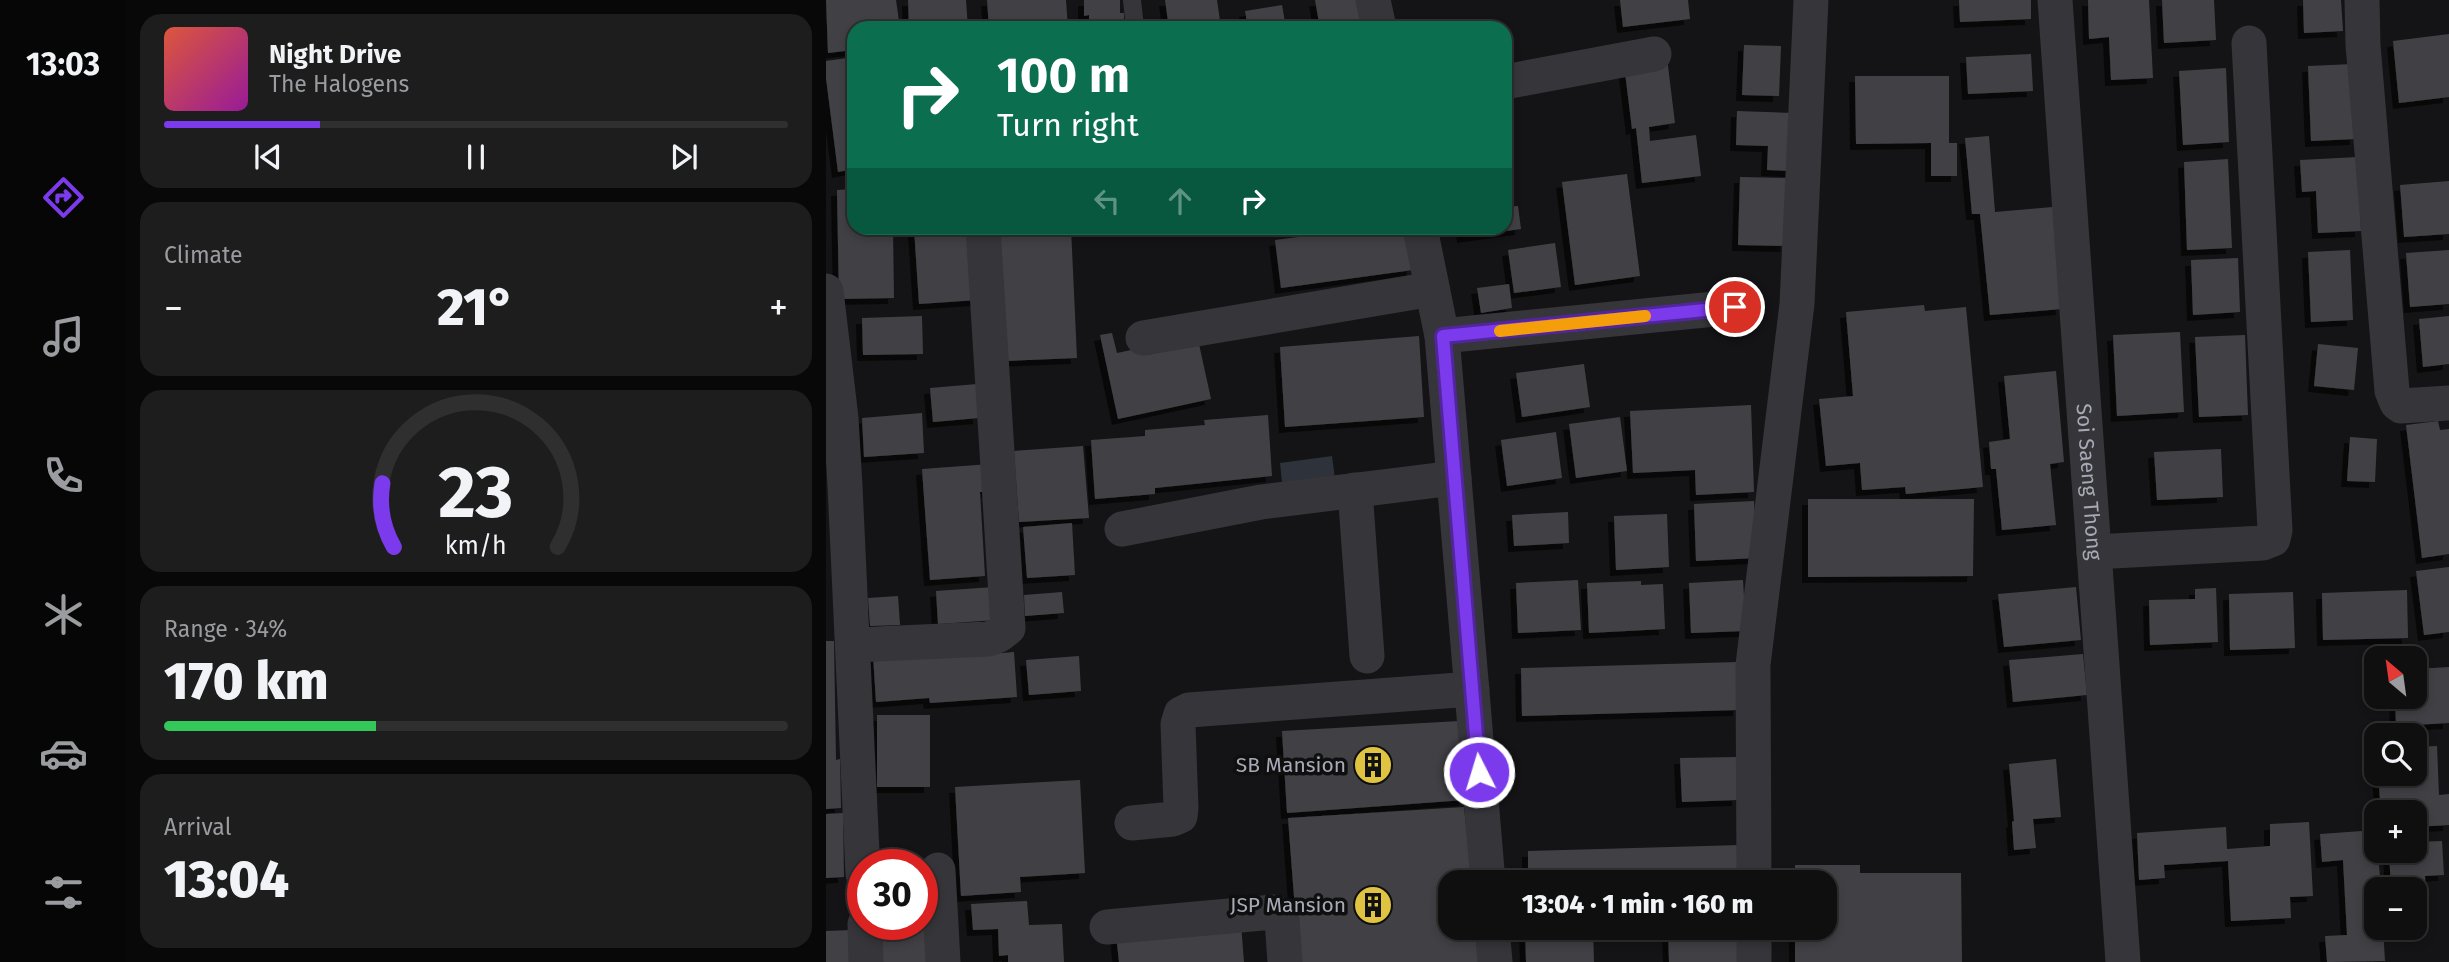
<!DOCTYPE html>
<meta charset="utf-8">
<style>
body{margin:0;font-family:"Fira Sans",sans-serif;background:#1d1d1e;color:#f1f3f6;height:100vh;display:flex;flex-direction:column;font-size:26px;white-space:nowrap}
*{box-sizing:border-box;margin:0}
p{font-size:23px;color:#9b9c9f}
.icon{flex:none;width:38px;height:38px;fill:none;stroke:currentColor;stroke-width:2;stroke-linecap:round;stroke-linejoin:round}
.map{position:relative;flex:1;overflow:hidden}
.drawer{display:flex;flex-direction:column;gap:14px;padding:14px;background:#080809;width:700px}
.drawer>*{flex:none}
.top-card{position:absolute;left:21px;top:21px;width:665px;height:214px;border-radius:21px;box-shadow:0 4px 10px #0003,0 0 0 2px #2f2f30;background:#0b6e4f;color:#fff;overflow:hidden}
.needle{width:46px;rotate:331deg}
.controls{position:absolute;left:1538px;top:646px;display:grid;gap:14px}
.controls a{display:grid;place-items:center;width:63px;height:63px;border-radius:14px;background:#0f0f10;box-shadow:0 4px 10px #0003,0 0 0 2px #2f2f30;font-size:35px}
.speed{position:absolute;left:21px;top:849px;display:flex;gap:14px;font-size:35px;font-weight:700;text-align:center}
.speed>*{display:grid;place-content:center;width:91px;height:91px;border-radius:50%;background:#0f0f10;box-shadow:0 4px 10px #0003,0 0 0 2px #2f2f30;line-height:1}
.speed .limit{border:10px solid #d22;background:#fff;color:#111}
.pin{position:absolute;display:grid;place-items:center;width:60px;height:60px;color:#fff;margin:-30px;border:4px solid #fff;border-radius:50%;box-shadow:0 2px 7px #0007}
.me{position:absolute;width:77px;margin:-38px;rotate:355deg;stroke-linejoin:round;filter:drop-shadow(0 0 5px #0008)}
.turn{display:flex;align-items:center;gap:24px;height:147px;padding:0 35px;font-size:32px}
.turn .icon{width:91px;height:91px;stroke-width:2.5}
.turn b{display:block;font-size:49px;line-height:60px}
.lanes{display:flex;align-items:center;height:66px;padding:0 35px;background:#0003;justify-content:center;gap:35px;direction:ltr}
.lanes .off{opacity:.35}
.big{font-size:52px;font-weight:800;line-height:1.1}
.drawer .tile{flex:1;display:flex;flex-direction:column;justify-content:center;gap:10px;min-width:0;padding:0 24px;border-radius:21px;background:#1d1d1e}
.drawer .dial{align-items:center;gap:0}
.dial svg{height:182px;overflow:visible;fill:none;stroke:#2f2f30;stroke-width:7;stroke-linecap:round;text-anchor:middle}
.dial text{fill:#f1f3f6;stroke:none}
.song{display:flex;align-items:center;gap:21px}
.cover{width:84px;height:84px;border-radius:10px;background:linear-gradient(135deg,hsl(10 70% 55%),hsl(300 70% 35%))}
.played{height:7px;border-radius:4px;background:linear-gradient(90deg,#7c3aed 25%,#2f2f30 25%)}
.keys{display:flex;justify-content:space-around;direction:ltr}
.heat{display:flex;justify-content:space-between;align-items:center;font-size:38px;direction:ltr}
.charge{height:10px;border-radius:5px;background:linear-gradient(90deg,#34c759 34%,#2f2f30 0)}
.trip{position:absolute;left:612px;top:870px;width:399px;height:70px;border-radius:21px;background:#0f0f10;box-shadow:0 4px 10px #0003,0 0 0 2px #2f2f30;font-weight:800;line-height:70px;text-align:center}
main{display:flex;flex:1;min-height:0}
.menu{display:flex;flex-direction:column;width:126px;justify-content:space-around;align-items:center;background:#060606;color:#9b9c9f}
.menu .icon{width:49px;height:49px}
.menu .active{color:#7c3aed}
.menu b{font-size:32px;color:#f1f3f6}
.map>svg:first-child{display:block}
.water{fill:#2e323a}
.building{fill:#414145;filter:url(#shadow)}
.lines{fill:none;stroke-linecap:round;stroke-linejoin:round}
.service{stroke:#35353a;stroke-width:18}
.minor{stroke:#35353a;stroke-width:35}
.route-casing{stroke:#51269a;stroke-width:18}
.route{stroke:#7c3aed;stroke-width:12}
.slow{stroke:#f59e0b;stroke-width:12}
.labels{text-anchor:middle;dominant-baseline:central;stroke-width:7;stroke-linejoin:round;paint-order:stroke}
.street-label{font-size:21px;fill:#a7a9b5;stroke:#0f0f10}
.poi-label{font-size:21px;fill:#a7a9b5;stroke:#0f0f10;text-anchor:end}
</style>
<main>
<nav class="menu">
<b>13:03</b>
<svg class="icon active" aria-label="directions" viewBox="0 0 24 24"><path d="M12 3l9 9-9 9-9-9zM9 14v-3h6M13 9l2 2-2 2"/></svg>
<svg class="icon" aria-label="music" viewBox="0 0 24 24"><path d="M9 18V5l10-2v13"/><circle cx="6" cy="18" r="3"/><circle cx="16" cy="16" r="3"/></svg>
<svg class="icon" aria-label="phone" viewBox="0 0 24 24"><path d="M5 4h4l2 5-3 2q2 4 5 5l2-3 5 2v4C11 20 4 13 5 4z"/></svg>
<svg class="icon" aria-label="climate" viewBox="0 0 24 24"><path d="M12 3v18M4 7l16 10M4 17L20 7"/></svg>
<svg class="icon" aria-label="car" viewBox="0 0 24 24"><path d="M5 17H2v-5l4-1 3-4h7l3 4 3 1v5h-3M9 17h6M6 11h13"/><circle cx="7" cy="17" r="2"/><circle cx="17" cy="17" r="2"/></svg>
<svg class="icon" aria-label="filters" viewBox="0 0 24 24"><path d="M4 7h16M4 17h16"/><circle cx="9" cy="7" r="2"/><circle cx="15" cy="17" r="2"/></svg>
</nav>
<section class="drawer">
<div class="tile">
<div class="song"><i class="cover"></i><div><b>Night Drive</b><p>The Halogens</p></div></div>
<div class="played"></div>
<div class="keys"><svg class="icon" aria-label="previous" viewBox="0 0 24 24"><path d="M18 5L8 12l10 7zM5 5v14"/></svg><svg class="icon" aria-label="pause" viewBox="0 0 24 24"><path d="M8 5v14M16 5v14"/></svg><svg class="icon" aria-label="next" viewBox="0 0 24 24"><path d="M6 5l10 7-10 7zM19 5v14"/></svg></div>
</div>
<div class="tile"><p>Climate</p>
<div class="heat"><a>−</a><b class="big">21°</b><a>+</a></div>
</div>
<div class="tile dial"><svg viewBox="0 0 100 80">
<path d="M14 69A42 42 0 1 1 86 69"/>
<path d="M14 69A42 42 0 0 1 9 41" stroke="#7c3aed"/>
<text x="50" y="56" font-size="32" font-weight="700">23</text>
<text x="50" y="72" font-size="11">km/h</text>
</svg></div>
<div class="tile"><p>Range · 34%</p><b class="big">170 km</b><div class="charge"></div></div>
<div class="tile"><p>Arrival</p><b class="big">13:04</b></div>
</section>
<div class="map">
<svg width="1623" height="962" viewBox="0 0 1623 962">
<defs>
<filter id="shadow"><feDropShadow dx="-6" dy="6" stdDeviation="0" flood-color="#0009"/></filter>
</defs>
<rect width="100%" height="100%" fill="#141416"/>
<!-- water -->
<path class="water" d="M 506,456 L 510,486 L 457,492 L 454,463 Z"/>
<!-- building -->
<path class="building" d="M 0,0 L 70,0 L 74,28 L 28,28 L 28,50 L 2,53 Z
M 82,0 L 140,0 L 142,28 L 83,28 Z
M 161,0 L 240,0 L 242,28 L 163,28 Z
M 258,0 L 294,0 L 294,13 L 298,13 L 298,28 L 263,28 L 263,15 L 258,16 Z
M 339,0 L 391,0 L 395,28 L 343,28 Z
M 489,0 L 540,0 L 544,28 L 494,28 Z
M 794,0 L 862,0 L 864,19 L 797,27 Z
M 1133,0 L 1205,0 L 1205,19 L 1134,22 Z
M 1262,0 L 1323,0 L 1327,78 L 1285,80 L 1283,37 L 1263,39 Z
M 1336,0 L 1388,0 L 1390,40 L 1338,43 Z
M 1477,0 L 1515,0 L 1517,31 L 1478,33 Z
M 456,5 L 460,28 L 422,28 L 419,11 Z
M 1623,34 L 1623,97 L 1573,103 L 1567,41 Z
M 918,45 L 955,46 L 953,96 L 916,95 Z
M 1205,54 L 1207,91 L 1142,94 L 1140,57 Z
M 28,57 L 28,169 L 12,172 L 0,78 L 0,61 Z
M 841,58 L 849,123 L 823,127 L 824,141 L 870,135 L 875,176 L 816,183 L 810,128 L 806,129 L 798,64 Z
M 1527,64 L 1530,139 L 1485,141 L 1482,66 Z
M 1400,68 L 1403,142 L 1357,145 L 1353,71 Z
M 1029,76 L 1123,76 L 1123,143 L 1131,143 L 1131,176 L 1105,176 L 1105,143 L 1030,144 Z
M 911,111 L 968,113 L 966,171 L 941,170 L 942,146 L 910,145 Z
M 1163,136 L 1169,212 L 1227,207 L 1236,309 L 1164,315 L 1154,214 L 1146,214 L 1139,138 Z
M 1532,157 L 1535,231 L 1492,233 L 1490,191 L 1476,192 L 1474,160 Z
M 1402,159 L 1406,248 L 1361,250 L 1358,162 Z
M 801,174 L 814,276 L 749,285 L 736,182 Z
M 914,177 L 962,178 L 960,246 L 912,245 Z
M 1623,181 L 1623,234 L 1578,237 L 1574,185 Z
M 28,189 L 28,228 L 67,228 L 68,298 L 13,299 L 11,190 Z
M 692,206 L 695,229 L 637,237 L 636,228 L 679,228 L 679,207 Z
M 88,228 L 147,228 L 152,300 L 93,304 Z
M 173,228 L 245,228 L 251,358 L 179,361 Z
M 543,228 L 582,228 L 587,270 L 455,288 L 449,240 Z
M 729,243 L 735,287 L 688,293 L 682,250 Z
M 1524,250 L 1527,320 L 1485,322 L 1482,252 Z
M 1623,250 L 1623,304 L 1584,307 L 1580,253 Z
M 1412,258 L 1414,312 L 1367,315 L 1365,260 Z
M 683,284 L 686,308 L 655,313 L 651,288 Z
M 1098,305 L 1099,311 L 1140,307 L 1157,487 L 1080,494 L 1079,487 L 1036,490 L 1034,463 L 1000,466 L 993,399 L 1027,396 L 1020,312 Z
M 96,316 L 97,354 L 37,355 L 36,318 Z
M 1623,316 L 1623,364 L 1597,367 L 1593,319 Z
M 1354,332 L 1358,412 L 1291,416 L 1287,335 Z
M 286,333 L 291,353 L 319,347 L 321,355 L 373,344 L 385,399 L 292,419 L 274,335 Z
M 1419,335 L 1422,415 L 1373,417 L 1369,337 Z
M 593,336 L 598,417 L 459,427 L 454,347 Z
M 1492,344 L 1532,348 L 1528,390 L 1488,386 Z
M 758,364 L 764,407 L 696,417 L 690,373 Z
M 1230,371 L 1238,462 L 1224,464 L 1230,525 L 1176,530 L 1170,469 L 1165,469 L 1163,442 L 1184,439 L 1178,376 Z
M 151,384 L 153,418 L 107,422 L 104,388 Z
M 925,405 L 928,492 L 870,495 L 869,470 L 807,473 L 804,411 Z
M 96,413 L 98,453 L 38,457 L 36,418 Z
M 442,415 L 446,476 L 329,488 L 329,494 L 269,499 L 265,440 L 319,436 L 319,430 L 379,425 L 378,420 Z
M 794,417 L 801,471 L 750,478 L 743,424 Z
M 1612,421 L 1614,430 L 1623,429 L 1623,554 L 1596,558 L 1580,425 Z
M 730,432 L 736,478 L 681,486 L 675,440 Z
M 1524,437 L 1551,439 L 1549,482 L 1521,481 Z
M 257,446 L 263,518 L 193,522 L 188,451 Z
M 1395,449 L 1397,497 L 1331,500 L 1328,452 Z
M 164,464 L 166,492 L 154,492 L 159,576 L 104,580 L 96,469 Z
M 982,499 L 1148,499 L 1147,576 L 982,577 Z
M 928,501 L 931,558 L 870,561 L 868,504 Z
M 742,512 L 743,543 L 688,546 L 686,515 Z
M 841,514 L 843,567 L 790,570 L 788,516 Z
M 246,523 L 249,575 L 201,578 L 197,527 Z
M 1623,567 L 1623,632 L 1598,635 L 1590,571 Z
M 752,580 L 755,630 L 692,633 L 690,583 Z
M 917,580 L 920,631 L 865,633 L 863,583 Z
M 815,581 L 815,585 L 837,584 L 839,629 L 763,633 L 761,583 Z
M 168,587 L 170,620 L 112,624 L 110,591 Z
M 1250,587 L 1255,640 L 1178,647 L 1172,594 Z
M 1390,588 L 1392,642 L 1324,645 L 1323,600 L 1369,599 L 1369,589 Z
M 1581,590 L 1582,638 L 1497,640 L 1496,593 Z
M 236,592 L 238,613 L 199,616 L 198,595 Z
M 1467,592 L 1469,648 L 1404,650 L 1403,594 Z
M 72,596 L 74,625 L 44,626 L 42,598 Z
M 0,641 L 8,641 L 10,760 L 14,759 L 15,808 L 0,809 Z
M 188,652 L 191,697 L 104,703 L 103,698 L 50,702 L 47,655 L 101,659 Z
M 1257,654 L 1261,695 L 1187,702 L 1183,660 Z
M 253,656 L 255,691 L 203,695 L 200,660 Z
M 912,662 L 913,710 L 696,716 L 695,668 Z
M 1623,667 L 1623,723 L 1570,726 L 1569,696 L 1589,696 L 1589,669 Z
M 51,715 L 104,715 L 104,787 L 51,787 Z
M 633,721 L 639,800 L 461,813 L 456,731 Z
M 1611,746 L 1613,795 L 1623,794 L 1623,825 L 1589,827 L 1589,812 L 1555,812 L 1552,774 L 1589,774 L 1589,747 Z
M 911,757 L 912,800 L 856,802 L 854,758 Z
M 1230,759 L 1235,817 L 1207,819 L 1210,848 L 1188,850 L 1186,822 L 1188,821 L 1183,764 Z
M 254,780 L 259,873 L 194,877 L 195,892 L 135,896 L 129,787 Z
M 638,807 L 646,882 L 625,882 L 625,928 L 651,928 L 654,962 L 473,962 L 462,818 Z
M 17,813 L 18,877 L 0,878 L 0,814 Z
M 1483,822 L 1487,896 L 1464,897 L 1465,918 L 1405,921 L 1402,861 L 1338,865 L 1339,878 L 1313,880 L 1311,833 L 1400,827 L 1401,849 L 1444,846 L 1444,824 Z
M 1550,830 L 1555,889 L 1550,889 L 1550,928 L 1557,928 L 1559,961 L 1501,962 L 1499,936 L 1521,935 L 1517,860 L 1496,862 L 1494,834 Z
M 1616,841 L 1618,875 L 1599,876 L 1601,915 L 1589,916 L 1589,889 L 1565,889 L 1563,850 L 1589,850 L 1589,842 Z
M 915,845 L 916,882 L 702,882 L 702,851 Z
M 969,865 L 1034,865 L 1034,873 L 1135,873 L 1136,962 L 969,962 L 969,928 L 999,928 L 999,882 L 969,882 Z
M 96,901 L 108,962 L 56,962 L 56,924 L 96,924 Z
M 201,901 L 203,925 L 236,924 L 238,962 L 182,962 L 182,955 L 173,956 L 172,929 L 147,930 L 145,904 Z
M 415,924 L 418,962 L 293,962 L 290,934 Z
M 699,928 L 767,928 L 768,962 L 700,962 Z
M 842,928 L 911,928 L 911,962 L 843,962 Z
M 26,930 L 27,962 L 0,962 L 0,931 Z"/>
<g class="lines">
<!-- service -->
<path class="service" d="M 306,0 L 309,28"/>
<!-- minor -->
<g class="minor">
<path d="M 547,0 L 553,28"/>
<path id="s1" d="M 1229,0 L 1297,962"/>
<path d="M 1536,0 L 1537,45 L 1566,391 L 1571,403 L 1575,406 L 1623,403"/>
<path d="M 679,82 L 828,54"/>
<path d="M 594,228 L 616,336 L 662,882"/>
<path d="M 0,291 L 15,418 L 19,486 L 37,874"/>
<path d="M 616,336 L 909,307"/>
<path d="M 317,338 L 606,289"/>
<path d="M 529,490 L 541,656"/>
<path d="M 296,529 L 435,502 L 628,478"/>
<path d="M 1268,552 L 1437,543 L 1447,539 L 1449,530 L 1423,43"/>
<path d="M 28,645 L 162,639 L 173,635 L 182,628 L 157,228"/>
<path d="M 306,823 L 347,819 L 354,816 L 355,808 L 352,724 L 355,714 L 363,710 L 646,689"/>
<path d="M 112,870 L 117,962"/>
<path d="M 928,882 L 927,665 L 971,304 L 985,0"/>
<path d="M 39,924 L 40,962"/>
<path d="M 281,927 L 448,912 L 456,920 L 459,962"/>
<path d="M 666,928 L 669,962"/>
<path d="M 928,928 L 928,962"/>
</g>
</g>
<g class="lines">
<defs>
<path id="route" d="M 653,772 L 617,336 L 909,307"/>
</defs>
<!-- route casing -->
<use href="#route" class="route-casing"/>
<!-- route -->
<use href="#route" class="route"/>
<!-- slow -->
<path class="slow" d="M 674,331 L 819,316"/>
</g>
<!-- icons -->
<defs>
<symbol id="building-disc" viewBox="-11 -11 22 22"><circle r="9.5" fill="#e0c441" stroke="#0f0f10"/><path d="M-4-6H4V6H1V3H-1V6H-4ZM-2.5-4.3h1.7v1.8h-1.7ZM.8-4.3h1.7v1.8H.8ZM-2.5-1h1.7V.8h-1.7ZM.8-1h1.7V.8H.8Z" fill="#111"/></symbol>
</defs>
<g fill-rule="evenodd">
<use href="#building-disc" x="525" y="743" width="44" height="44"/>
<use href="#building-disc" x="525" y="883" width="44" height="44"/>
</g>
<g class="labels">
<!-- street labels -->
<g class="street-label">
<text stroke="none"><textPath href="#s1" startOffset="483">Soi Saeng Thong</textPath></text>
</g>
<!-- poi labels -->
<g class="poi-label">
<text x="520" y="765">SB Mansion</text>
<text x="520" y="905">JSP Mansion</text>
</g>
</g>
</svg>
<div class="controls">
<a><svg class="needle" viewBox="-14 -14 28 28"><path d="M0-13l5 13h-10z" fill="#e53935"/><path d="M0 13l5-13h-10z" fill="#9b9c9f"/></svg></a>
<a><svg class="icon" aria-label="search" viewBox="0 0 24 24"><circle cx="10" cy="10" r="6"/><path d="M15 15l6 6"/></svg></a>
<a>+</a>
<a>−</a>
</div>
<div class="speed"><div class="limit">30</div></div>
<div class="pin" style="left:909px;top:307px;background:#d93025"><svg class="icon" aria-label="arrive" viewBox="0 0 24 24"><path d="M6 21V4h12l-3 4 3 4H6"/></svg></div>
<svg class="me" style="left:653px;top:772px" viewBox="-20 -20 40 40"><circle r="17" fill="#7c3aed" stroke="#fff" stroke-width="3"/><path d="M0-11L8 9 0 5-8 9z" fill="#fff"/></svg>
<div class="trip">13:04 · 1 min · 160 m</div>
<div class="top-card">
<div class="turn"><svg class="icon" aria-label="right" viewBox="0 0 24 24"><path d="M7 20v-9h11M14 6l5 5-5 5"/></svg><div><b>100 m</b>Turn right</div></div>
<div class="lanes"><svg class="icon off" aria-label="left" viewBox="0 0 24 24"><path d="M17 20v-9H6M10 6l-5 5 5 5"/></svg><svg class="icon off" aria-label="ahead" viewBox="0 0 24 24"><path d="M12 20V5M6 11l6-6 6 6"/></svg><svg class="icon" aria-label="right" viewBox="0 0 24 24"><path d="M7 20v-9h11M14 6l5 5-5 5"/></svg></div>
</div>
</div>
</main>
